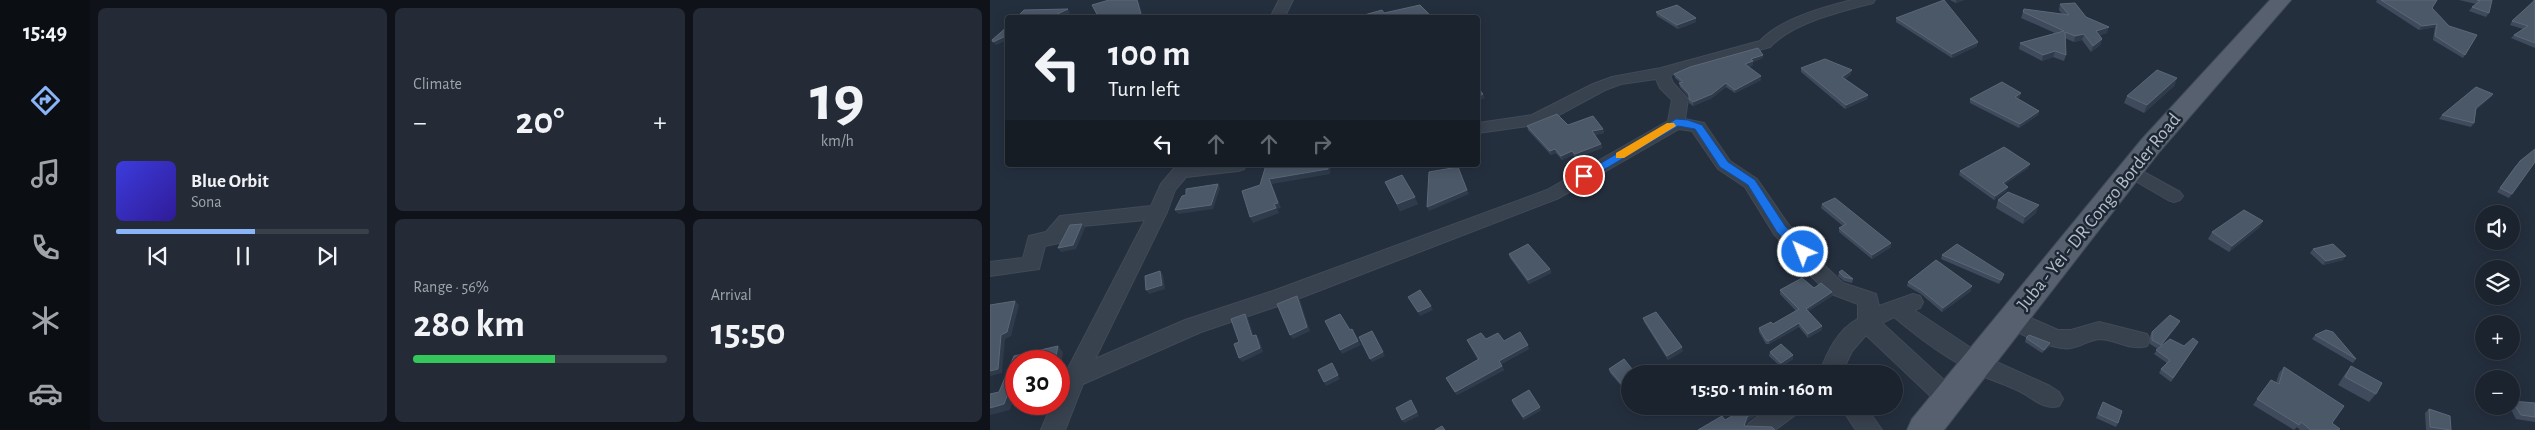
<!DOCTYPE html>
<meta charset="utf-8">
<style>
body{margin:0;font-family:"Alegreya Sans",sans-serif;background:#242b36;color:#f1f3f6;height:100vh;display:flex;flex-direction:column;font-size:19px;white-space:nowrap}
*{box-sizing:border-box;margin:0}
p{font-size:16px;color:#a0a4aa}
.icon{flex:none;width:28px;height:28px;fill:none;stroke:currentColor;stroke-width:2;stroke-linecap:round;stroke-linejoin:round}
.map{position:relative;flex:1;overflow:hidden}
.details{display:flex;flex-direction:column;gap:8px;padding:8px;background:#0f1319;width:900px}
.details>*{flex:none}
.hud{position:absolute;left:15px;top:15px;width:475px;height:152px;border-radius:5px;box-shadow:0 2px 12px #0003,0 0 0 1px #39404a;background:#1b232e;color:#f1f3f6;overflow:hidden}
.tools{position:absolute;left:1485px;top:205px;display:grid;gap:10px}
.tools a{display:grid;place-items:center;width:45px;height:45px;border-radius:50%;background:#1b232e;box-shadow:0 2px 12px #0003,0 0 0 1px #39404a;font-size:25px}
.speed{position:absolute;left:15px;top:350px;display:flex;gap:10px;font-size:25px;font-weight:700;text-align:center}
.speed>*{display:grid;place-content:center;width:65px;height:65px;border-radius:50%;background:#1b232e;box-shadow:0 2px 12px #0003,0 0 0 1px #39404a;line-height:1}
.speed .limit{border:8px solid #d22;background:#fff;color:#111}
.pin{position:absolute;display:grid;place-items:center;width:42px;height:42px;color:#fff;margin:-21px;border:2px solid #fff;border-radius:50%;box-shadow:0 1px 5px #0007}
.me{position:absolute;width:55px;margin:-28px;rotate:317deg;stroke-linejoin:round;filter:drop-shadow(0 0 4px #0008)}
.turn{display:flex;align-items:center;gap:18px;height:105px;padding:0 20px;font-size:22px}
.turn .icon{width:65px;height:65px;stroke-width:2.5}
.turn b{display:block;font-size:35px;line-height:42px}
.lanes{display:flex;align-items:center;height:48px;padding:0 20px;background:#0003;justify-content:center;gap:25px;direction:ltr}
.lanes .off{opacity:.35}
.big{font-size:38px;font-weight:700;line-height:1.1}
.details .card{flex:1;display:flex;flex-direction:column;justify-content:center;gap:8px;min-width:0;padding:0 18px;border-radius:8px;background:#242b36}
.details .dial{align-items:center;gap:0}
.dial b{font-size:65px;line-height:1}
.song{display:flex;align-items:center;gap:15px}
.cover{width:60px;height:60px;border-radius:8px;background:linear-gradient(135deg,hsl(240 70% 55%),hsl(250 70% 35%))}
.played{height:5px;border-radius:2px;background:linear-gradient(90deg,#8ab4f8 55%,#39404a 55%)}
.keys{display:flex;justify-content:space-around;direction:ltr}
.heat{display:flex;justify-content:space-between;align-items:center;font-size:28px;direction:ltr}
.charge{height:8px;border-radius:4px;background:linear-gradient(90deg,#34c759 56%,#39404a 0)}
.details .tiles{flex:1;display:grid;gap:8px;grid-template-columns:repeat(3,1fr)}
.card:first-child{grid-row:span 2}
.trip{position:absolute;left:631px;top:365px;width:282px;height:50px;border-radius:25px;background:#1b232e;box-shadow:0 2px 12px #0003,0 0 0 1px #39404a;font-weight:700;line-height:50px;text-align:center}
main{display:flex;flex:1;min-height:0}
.tab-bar{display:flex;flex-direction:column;width:90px;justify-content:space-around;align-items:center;background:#0b0e12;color:#a0a4aa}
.tab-bar .icon{width:35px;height:35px}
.tab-bar .current{color:#8ab4f8}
.tab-bar b{font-size:22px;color:#f1f3f6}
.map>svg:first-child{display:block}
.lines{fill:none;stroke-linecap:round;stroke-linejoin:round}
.minor-casing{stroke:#414a57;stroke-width:2}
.primary-casing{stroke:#414a57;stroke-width:2}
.minor{fill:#38414e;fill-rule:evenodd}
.primary{fill:#56606e;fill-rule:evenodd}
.wall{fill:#3f4b5c}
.shaded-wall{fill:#2f3b4b}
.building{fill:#4b5868;stroke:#5c6777}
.route{fill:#1a73e8;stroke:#114b97}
.slow{fill:#f59e0b}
.labels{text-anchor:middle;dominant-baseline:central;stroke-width:5;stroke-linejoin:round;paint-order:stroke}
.street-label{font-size:19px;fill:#b4bcc9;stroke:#1d2633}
</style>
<main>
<nav class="tab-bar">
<b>15:49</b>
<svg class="icon current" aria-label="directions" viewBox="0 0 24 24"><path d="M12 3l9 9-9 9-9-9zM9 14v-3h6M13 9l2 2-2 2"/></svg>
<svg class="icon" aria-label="music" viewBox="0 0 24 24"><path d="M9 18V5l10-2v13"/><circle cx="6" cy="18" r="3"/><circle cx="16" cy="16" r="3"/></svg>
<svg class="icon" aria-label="phone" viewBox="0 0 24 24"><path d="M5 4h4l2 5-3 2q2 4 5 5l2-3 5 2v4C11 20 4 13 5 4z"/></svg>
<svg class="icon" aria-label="climate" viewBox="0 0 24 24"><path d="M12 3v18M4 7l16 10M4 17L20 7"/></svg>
<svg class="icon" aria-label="car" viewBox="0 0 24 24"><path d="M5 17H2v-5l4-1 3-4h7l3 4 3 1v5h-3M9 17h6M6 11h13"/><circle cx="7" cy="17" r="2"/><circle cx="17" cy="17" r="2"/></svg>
</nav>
<section class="details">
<div class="tiles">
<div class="card">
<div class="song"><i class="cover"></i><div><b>Blue Orbit</b><p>Sona</p></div></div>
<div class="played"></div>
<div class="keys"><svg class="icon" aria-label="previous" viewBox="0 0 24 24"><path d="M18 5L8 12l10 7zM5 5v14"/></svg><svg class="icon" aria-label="pause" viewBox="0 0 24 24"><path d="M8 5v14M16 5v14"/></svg><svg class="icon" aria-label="next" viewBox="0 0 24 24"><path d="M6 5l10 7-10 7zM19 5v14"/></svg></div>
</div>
<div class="card"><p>Climate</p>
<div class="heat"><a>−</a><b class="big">20°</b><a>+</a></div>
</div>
<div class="card dial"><b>19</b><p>km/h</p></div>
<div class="card"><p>Range · 56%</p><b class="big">280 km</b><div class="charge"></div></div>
<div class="card"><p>Arrival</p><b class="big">15:50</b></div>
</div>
</section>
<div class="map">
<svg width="1545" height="430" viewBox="0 0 1545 430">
<rect width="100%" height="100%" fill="#242f3e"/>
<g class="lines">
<defs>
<path id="minor" d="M 289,0 L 303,0 L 294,18 L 280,18 Z
M 862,0 L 885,0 L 883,3 C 852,11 802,23 780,47 L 680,75 L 683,83 L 698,99 L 695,119 L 714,123 L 740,161 L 767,179 L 798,224 L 837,268 L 853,283 L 886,294 L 889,306 L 923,294 L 930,296 L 933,302 L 930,308 L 924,310 L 993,356 L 1060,386 L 1069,392 L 1073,399 L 1069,406 C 1054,411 1042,397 1029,391 C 1015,384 1000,380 986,373 C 957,359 929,338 904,317 L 892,323 L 967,392 L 971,399 L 967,406 L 959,409 L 951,406 L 876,335 L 862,351 L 851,374 L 829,374 C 837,353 847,330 868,319 L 868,304 L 839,293 L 823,278 L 784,234 L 755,187 L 728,169 L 702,131 L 689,129 L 569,198 L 297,303 L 211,332 L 93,384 L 75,430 L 51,430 L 62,404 L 69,404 L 69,388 L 73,378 L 155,220 L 82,227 L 69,243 L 55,246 L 49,269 L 0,276 L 0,262 L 33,258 L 39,236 L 56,232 L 70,216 L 161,206 L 171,184 L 187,165 L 257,165 L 254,169 L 248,171 L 196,177 L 185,190 L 177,212 L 105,359 L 195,320 L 283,291 L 557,190 L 678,121 L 682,100 L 670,88 L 666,79 L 631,84 L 615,90 L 552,124 L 488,133 L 488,123 L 542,115 L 603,84 L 622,77 L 671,68 L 770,41 C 790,19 834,7 862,0 Z
M 1141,165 L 1190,192 L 1193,196 L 1190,200 L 1184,202 L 1178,200 L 1135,175 L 1132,171 L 1135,167 Z
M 1022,310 L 1068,330 L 1081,330 L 1109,322 L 1157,334 L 1160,340 L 1157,346 C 1141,351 1127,340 1111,339 C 1100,339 1092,346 1081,348 C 1065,351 1019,332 1011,318 L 1015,312 Z
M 782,406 L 811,406 L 808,413 L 785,430 L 755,430 L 759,423 Z
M 850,406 L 875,406 L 892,430 L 866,430 Z"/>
<path id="primary" d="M 1280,0 L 1301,0 L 1170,151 L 954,430 L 917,430 L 922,419 L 1152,139 Z"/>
</defs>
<!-- minor casing -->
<use href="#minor" class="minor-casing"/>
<!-- primary casing -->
<use href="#primary" class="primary-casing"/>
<!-- minor -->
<use href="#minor" class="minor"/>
<!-- primary -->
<use href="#primary" class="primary"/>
</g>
<!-- wall -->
<path class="wall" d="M 960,0 L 974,0 L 966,3 Z
M 1387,0 L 1447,0 L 1442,8 L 1459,26 L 1487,35 L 1473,58 L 1443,40 L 1445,27 L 1429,30 L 1386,2 Z
M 1469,0 L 1502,0 L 1499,13 L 1496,17 L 1479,11 L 1482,7 L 1486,4 Z
M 1542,0 L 1545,0 L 1545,48 L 1521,38 L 1524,35 L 1533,29 L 1520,25 L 1522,21 L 1544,1 Z
M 1070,4 L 1096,17 L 1117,33 L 1110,35 L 1112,39 L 1110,45 L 1101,52 L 1092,40 L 1084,42 L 1075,38 L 1076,55 L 1074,61 L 1063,57 L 1052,61 L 1029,49 L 1030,43 L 1065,33 L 1031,18 L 1034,9 L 1072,14 L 1069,10 Z
M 666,12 L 706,18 L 706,22 L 688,29 L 667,16 Z
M 906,18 L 987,46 L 962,58 L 906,22 Z
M 773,58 L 763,62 L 763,65 L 759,67 L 771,80 L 745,93 L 736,87 L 722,98 L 703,106 L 699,103 L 699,97 L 690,87 L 689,83 L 691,83 L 685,78 L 684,74 Z
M 811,68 L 861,74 L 855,79 L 878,95 L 877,99 L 855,109 L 811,72 Z
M 1187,78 L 1184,86 L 1154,113 L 1134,103 L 1137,96 Z
M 1503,94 L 1501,97 L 1486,110 L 1484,123 L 1481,127 L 1449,119 L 1452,115 Z
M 1030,97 L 1027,99 L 1049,111 L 1048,115 L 1029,128 L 980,103 L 980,99 Z
M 578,125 L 613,129 L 614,133 L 605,135 L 611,144 L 612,148 L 586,158 L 583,155 L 572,160 L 566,153 L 561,155 L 538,130 L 537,126 Z
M 1526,165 L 1522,194 L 1519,198 L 1507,192 Z
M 1038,168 L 1015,184 L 1016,191 L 1004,200 L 969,175 L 970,171 Z
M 395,182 L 428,204 L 410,211 Z
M 1008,200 L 1046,213 L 1033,224 L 1006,208 Z
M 832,204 L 901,247 L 882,259 L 849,232 L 849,228 L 853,226 L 831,208 Z
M 1270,227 L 1239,252 L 1218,239 L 1222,232 Z
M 1323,249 L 1353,260 L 1333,265 L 1320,253 Z
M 519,254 L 560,269 L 561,273 L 539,284 L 520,258 Z
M 952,255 L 1013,278 L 1009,284 L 951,259 Z
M 849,272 L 863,279 L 862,283 L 854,281 L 848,276 Z
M 918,282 L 981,291 L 952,312 L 931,294 L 917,286 Z
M 824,288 L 842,296 L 818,311 L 832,326 L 832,330 L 818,338 L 809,327 L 779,344 L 776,344 L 769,332 L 769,328 L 783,324 L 806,311 L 790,294 L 790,290 Z
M 653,318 L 693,351 L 678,360 L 654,322 Z
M 1190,321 L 1188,325 L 1171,346 L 1194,346 L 1208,342 L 1181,382 L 1169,373 L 1171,369 L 1177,363 L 1164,354 L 1168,349 L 1160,344 L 1160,336 L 1162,332 Z
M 1325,335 L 1366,359 L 1363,363 L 1322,339 Z
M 1036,338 L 1060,343 L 1059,347 L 1052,353 L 1035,342 Z
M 496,339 L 514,341 L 539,349 L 511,364 L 514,370 L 467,395 L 456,378 L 488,360 L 477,340 Z
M 780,352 L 803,355 L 803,359 L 791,367 L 779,356 Z
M 634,359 L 634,389 L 620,373 L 619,369 Z
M 1361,366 L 1386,394 L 1379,402 L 1348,385 L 1355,374 Z
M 1294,367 L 1342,423 L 1349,430 L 1310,430 L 1307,427 L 1304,430 L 1263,405 L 1281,380 L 1286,383 L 1289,373 Z
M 522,400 L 551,410 L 534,420 L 523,404 Z
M 1522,401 L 1545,403 L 1545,422 L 1526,419 L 1519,406 L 1521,406 L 1521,402 Z
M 1113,402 L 1128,423 L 1126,427 L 1106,418 Z
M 1439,409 L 1460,430 L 1436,430 L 1435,413 Z"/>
<!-- shaded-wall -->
<path class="shaded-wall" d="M 147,0 L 149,2 L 153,18 L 152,18 Z
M 966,0 L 974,0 L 966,3 Z
M 78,9 L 80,13 L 70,18 L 59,18 Z
M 706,18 L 706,22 L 688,29 L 687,25 Z
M 1447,24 L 1445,27 L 1429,30 L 1432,26 Z
M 1119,27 L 1117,33 L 1104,37 L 1106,31 Z
M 1094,34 L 1092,40 L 1084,42 L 1085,36 Z
M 18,35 L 18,40 L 6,45 L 3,42 Z
M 1112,39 L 1110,45 L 1101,52 L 1103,46 Z
M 988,42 L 987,46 L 962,58 L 962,54 Z
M 1065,51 L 1063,57 L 1052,61 L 1053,55 Z
M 773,55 L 773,58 L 763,62 L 763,65 L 755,68 L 755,64 L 761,59 Z
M 862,70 L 861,74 L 852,81 L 852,77 Z
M 771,76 L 771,80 L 745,93 L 745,90 Z
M 1187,78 L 1184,86 L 1154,113 L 1157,105 Z
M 736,83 L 736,87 L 722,98 L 703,106 L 703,102 Z
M 1031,93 L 1030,97 L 1024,101 L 1025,97 Z
M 493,94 L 495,98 L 488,101 L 488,97 Z
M 1503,94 L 1501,97 L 1484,112 L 1486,108 Z
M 878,95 L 877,99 L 855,109 L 856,105 Z
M 1049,111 L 1048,115 L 1029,128 L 1030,124 Z
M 613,129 L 614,133 L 603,135 L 602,131 Z
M 611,144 L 612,148 L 586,158 L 585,154 Z
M 565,149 L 566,153 L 561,155 L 560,151 Z
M 582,151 L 583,155 L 572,160 L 571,156 Z
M 1040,164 L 1038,168 L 1012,187 L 1013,183 Z
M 338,165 L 345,165 L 341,166 L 340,174 L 282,184 L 291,208 L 287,209 L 289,213 L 263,223 L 260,217 L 284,204 L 279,179 Z
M 228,184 L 230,188 L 223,209 L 188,214 L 185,210 Z
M 1018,187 L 1016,191 L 1004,200 L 1005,196 Z
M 477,190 L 479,194 L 439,211 L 437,207 Z
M 425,197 L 428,204 L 410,211 L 407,204 Z
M 1049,205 L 1046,213 L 1033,224 L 1035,217 Z
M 1273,221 L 1270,227 L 1239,252 L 1242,246 Z
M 92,224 L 95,228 L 86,249 L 71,252 L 68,248 Z
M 901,243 L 901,247 L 882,259 L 882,255 Z
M 1356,256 L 1353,260 L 1333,265 L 1336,261 Z
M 560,269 L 561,273 L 539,284 L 538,280 Z
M 170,271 L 173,275 L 175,289 L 159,294 L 156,290 Z
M 982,286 L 981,291 L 952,312 L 953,308 Z
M 842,292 L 842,296 L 816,313 L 816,309 Z
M 307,296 L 310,300 L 320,331 L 303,339 L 300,335 Z
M 25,301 L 29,305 L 21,336 L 15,339 L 12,373 L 0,376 L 0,371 L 11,335 Z
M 441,306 L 443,310 L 430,316 L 428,312 Z
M 255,314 L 258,318 L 265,340 L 262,336 Z
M 1190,321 L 1188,325 L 1168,349 L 1171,345 Z
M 809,323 L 809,327 L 779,344 L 779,341 Z
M 832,326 L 832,330 L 818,338 L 818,334 Z
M 362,329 L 371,345 L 352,354 L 350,350 Z
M 266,335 L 269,339 L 273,352 L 252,362 L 249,358 Z
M 1060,343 L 1059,347 L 1052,353 L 1054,350 Z
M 538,345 L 539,349 L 510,365 L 509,361 Z
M 68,346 L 73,352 L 71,369 L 69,369 L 69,361 L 65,361 Z
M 692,347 L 693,351 L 678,360 L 677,356 Z
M 393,352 L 395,356 L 382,362 L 380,359 Z
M 803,355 L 803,359 L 791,367 L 791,363 Z
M 342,363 L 350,379 L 336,386 L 334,382 Z
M 512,366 L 514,370 L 467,395 L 465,392 Z
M 640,381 L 640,386 L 634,389 L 633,386 Z
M 26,393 L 26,400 L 23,401 L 20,410 L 0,415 L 0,408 L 17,396 Z
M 550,407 L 551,410 L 534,420 L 533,417 Z
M 768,409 L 768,414 L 757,422 L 754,430 L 754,426 L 757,417 Z
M 427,412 L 429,416 L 414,423 L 412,420 Z"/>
<!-- building -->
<path class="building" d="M 119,0 L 147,0 L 152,18 L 109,18 L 102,5 Z
M 954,0 L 988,42 L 962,54 L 906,18 Z
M 1391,0 L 1447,0 L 1442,8 L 1459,26 L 1487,35 L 1475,55 L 1445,36 L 1447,24 L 1432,26 Z
M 1487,0 L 1502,0 L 1499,13 L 1482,7 L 1490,1 Z
M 1545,0 L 1545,43 L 1524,35 L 1538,26 L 1522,21 Z
M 1085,3 L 1096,17 L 1119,27 L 1106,31 L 1112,39 L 1103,46 L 1094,34 L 1085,36 L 1075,32 L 1076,55 L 1065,51 L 1053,55 L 1030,43 L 1074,31 L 1033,12 L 1034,9 L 1079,15 L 1070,4 Z
M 430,5 L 443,18 L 367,17 L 392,10 L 394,13 Z
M 687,5 L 706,18 L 687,25 L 666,12 Z
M 78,9 L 59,18 L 26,18 L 34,10 Z
M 18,26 L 18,35 L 3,42 L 2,40 Z
M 768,48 L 773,55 L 761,59 L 763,61 L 755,64 L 771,76 L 745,90 L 736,83 L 722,94 L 703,102 L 699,99 L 699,94 L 689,83 L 693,82 L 684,74 L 700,67 Z
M 835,59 L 862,70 L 852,77 L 878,95 L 856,105 L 811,68 Z
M 1167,70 L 1187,78 L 1157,105 L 1137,96 Z
M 1012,82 L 1031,93 L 1025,97 L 1049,111 L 1030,124 L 980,99 Z
M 1486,87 L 1503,94 L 1486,108 L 1484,123 L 1452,115 Z
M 488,88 L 493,94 L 488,97 Z
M 567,114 L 578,125 L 603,116 L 613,129 L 602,131 L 611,144 L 585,154 L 582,151 L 571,156 L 565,149 L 560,151 L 537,126 Z
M 1014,147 L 1040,164 L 1013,183 L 1018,187 L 1005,196 L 970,171 Z
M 1545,149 L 1545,162 L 1522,194 L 1510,188 L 1530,161 Z
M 276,165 L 338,165 L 338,169 L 279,179 L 288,203 L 284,204 L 286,208 L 260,217 L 252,191 L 270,185 Z
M 468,167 L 477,190 L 437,207 L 439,172 Z
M 412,175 L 425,197 L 407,204 L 395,182 Z
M 228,184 L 221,205 L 185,210 L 192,196 L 196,195 L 196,189 Z
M 1018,192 L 1049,205 L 1035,217 L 1008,200 Z
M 845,198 L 901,243 L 882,255 L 849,228 L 856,224 L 832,204 Z
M 1254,210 L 1273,221 L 1242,246 L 1222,232 Z
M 92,224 L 83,245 L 68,248 L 80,225 Z
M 538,244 L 560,269 L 538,280 L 519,254 Z
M 967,244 L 1014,274 L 1011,280 L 952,255 Z
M 1343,244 L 1356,256 L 1336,261 L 1323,249 Z
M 946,260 L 982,286 L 953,308 L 931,290 L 918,282 Z
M 852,270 L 863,279 L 854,277 L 849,272 Z
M 170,271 L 172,285 L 156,290 L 155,276 Z
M 812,278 L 824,288 L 831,283 L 842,292 L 816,309 L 832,326 L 818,334 L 809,323 L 779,341 L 776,340 L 769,328 L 781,322 L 783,324 L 809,309 L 790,290 Z
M 430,290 L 441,306 L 428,312 L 418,297 Z
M 307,296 L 317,327 L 300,335 L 287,304 Z
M 25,301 L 17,332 L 11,335 L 8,369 L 0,371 L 0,305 Z
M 666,312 L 692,347 L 677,356 L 653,318 Z
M 255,314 L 262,336 L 266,335 L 270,348 L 249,358 L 244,344 L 249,342 L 241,319 Z
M 350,314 L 360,330 L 362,329 L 368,341 L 350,350 L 335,321 Z
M 1180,315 L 1190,321 L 1171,345 L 1162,340 L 1162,332 Z
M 1336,330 L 1343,332 L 1366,359 L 1325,335 Z
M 382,331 L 393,352 L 380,359 L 369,337 Z
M 530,332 L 538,345 L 509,361 L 512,366 L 465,392 L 456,378 L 489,359 L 477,340 L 491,333 L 496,339 L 508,333 L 514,341 Z
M 1039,335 L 1060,343 L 1054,350 L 1036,338 Z
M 1203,338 L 1208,342 L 1183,378 L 1171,369 L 1180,360 L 1166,350 L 1180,339 L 1194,346 Z
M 791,344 L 803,355 L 791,363 L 780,352 Z
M 68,346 L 65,361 L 26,361 L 26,393 L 17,396 L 14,404 L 0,408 L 0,394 L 9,392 L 24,356 Z
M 634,359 L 646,374 L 640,374 L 640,381 L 633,386 L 619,369 Z
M 342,363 L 348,375 L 334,382 L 328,370 Z
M 1361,366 L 1392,383 L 1386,394 L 1355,377 Z
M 1294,367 L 1354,406 L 1342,423 L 1350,429 L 1348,430 L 1321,430 L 1311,422 L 1309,425 L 1267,399 L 1281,380 L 1289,384 Z
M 539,390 L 550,407 L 533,417 L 522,400 Z
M 421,400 L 427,412 L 412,420 L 406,408 Z
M 1522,401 L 1545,403 L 1545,417 L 1531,415 Z
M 1113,402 L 1132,411 L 1128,423 L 1108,414 Z
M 759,406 L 767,406 L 768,409 L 757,417 L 754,426 L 782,427 L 785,430 L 708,430 L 732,416 L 735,420 Z
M 1439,409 L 1460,416 L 1461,430 L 1440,427 Z
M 452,426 L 455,430 L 445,430 Z"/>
<!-- route -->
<path class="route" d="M 686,119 L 698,120 L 712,125 L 738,162 L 765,180 L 795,226 L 817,249 L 817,255 L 809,255 L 787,232 L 758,185 L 730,167 L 705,129 L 688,126 L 598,179 L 590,179 L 589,176 Z"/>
<!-- slow -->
<path class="slow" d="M 677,123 L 684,123 L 686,126 L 634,158 L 626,158 L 626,153 Z"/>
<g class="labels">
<!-- street labels -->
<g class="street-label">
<text transform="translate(1109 212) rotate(-51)">Juba - Yei - DR Congo Border Road</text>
</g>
</g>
</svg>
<div class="tools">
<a><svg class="icon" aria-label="sound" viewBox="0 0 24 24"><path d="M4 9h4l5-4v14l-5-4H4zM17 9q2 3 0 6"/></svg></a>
<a><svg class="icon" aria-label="layers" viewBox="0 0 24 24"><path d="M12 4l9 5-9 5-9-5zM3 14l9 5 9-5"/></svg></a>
<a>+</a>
<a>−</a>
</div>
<div class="speed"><div class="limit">30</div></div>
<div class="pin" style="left:594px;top:176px;background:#d93025"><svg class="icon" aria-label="arrive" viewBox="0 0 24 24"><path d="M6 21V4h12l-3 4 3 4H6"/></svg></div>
<svg class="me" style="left:813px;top:252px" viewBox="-20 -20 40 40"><circle r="17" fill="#1a73e8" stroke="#fff" stroke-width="3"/><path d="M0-11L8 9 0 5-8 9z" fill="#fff"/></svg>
<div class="trip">15:50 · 1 min · 160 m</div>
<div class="hud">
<div class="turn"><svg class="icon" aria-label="left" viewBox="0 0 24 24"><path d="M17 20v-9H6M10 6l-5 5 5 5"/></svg><div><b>100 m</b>Turn left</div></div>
<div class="lanes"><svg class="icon" aria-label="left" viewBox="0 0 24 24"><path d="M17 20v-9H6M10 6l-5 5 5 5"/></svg><svg class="icon off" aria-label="ahead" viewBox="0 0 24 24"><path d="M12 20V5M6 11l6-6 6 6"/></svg><svg class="icon off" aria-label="ahead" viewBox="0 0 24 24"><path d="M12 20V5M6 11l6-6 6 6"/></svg><svg class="icon off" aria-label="right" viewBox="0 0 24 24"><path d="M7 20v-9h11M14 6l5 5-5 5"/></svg></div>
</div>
</div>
</main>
